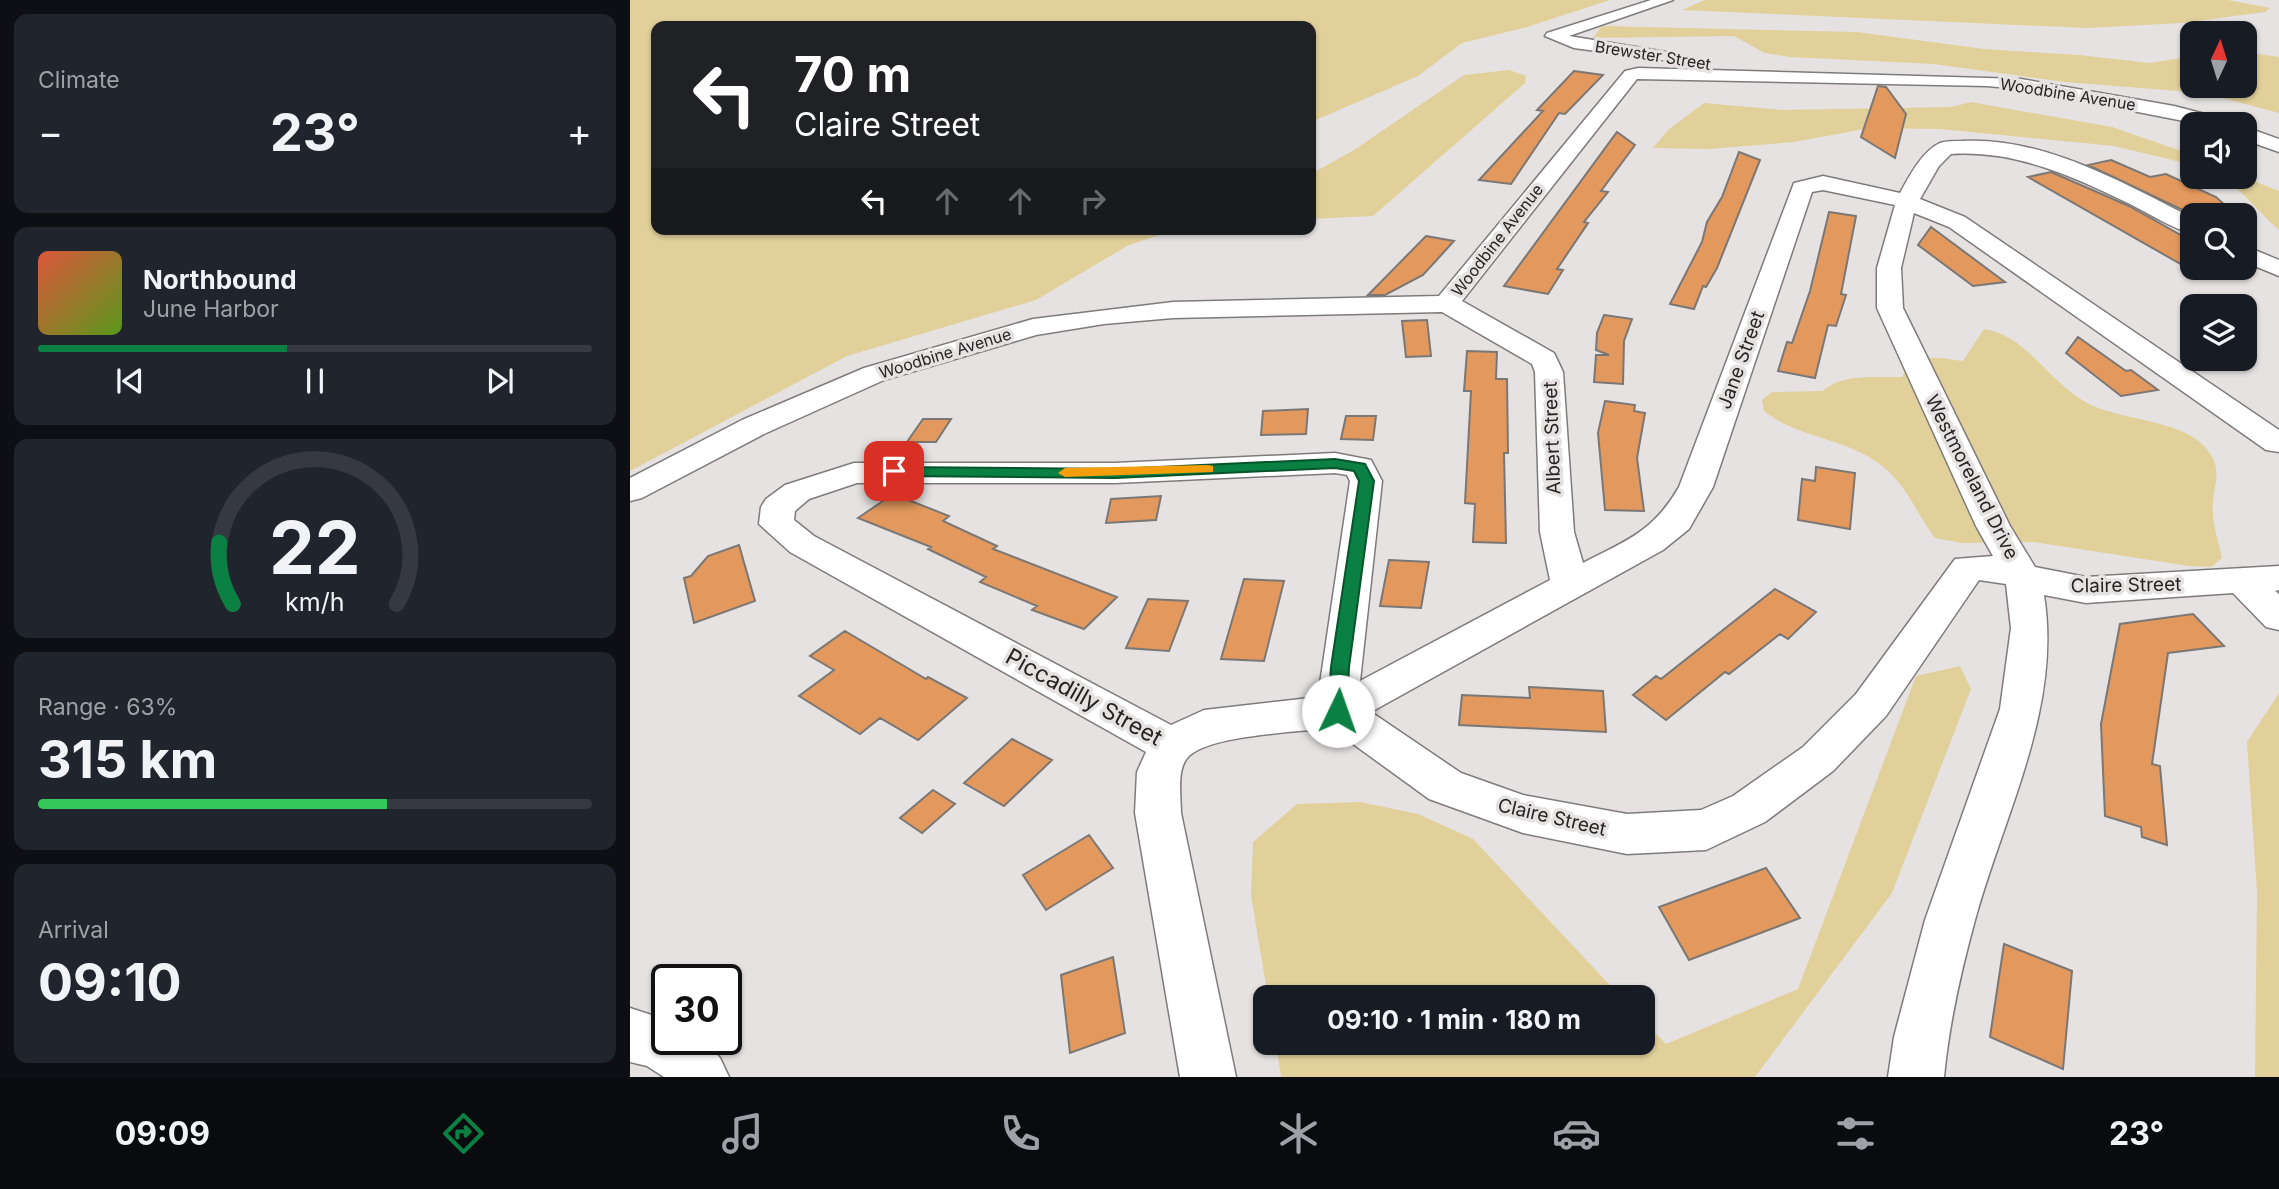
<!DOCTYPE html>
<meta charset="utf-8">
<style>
body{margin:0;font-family:Inter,sans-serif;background:#20242c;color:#f1f3f6;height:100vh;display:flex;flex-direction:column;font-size:26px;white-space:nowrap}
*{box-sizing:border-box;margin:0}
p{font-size:23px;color:#9ea1a6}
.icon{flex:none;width:38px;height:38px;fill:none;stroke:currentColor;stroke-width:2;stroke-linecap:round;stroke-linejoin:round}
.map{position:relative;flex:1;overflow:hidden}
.details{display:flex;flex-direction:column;gap:14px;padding:14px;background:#0d0f14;width:630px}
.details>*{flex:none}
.top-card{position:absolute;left:21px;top:21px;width:665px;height:214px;border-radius:14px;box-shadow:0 2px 5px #0004;background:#202124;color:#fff;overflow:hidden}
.needle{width:46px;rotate:4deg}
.tools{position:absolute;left:1550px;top:21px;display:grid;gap:14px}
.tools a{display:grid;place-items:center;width:77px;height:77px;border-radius:14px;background:#171b24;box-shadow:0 2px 5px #0004;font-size:35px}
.speed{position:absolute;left:21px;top:964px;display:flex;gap:14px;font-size:35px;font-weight:700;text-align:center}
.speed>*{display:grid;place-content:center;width:91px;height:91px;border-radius:50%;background:#171b24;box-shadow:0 2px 5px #0004;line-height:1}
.speed .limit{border:4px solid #111;border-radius:10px;background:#fff;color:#111}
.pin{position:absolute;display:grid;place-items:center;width:60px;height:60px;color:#fff;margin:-30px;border-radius:14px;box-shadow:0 4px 10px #0006}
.me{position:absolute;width:77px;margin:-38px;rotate:3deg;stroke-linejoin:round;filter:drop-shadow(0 0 5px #0008)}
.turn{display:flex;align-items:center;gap:24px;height:147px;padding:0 28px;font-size:32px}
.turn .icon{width:91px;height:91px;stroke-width:2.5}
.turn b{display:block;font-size:49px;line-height:60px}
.lanes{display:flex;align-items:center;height:66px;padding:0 28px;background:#0003;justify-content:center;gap:35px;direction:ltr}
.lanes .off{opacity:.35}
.big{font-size:52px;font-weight:700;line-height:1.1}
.details .widget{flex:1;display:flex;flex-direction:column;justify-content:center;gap:10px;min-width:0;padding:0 24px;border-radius:14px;background:#20242c}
.details .dial{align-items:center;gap:0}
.dial svg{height:182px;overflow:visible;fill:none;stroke:#363941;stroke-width:7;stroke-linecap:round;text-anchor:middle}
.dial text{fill:#f1f3f6;stroke:none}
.song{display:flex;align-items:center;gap:21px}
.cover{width:84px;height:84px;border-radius:10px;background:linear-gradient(135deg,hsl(10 70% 55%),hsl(90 70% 35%))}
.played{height:7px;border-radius:4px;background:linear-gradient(90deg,#0b8043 45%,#363941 45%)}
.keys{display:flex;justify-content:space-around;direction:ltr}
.heat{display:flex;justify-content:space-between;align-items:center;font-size:38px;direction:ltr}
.charge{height:10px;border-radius:5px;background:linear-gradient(90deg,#34c759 63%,#363941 0)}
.trip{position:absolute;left:623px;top:985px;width:402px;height:70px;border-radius:14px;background:#171b24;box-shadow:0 2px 5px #0004;font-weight:700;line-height:70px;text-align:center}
.menu{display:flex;height:112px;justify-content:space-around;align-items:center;background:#090b0e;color:#9ea1a6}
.menu .icon{width:49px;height:49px}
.menu .on{color:#0b8043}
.menu b{font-size:32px;color:#f1f3f6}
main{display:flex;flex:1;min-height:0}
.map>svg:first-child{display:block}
.green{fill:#e1d09a}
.building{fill:#e3995d;stroke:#7a7775;stroke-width:2}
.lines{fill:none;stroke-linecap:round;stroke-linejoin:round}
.minor-casing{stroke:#7f7b7b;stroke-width:3}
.minor{fill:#fff;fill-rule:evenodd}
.route{fill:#0b8043;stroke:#07532c;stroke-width:2}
.slow{fill:#f59e0b}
.labels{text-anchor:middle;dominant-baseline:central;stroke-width:7;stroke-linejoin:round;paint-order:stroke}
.far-street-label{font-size:16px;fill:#252424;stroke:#e6e2e2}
.street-label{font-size:19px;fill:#252424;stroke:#e6e2e2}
.near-street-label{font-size:23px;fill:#252424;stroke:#e6e2e2}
</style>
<main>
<section class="details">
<div class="widget"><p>Climate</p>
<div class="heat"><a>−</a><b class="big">23°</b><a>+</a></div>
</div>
<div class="widget">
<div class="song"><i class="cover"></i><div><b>Northbound</b><p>June Harbor</p></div></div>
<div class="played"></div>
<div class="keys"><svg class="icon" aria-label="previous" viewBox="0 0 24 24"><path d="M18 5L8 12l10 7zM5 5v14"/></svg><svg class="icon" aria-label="pause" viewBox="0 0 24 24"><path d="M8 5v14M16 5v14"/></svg><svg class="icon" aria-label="next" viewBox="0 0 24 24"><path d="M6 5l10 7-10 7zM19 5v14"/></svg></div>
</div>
<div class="widget dial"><svg viewBox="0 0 100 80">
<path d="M14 69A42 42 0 1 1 86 69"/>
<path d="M14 69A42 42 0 0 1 8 42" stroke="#0b8043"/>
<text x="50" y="56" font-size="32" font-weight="700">22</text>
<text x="50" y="72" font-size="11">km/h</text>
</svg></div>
<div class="widget"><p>Range · 63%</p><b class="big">315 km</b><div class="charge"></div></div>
<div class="widget"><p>Arrival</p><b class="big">09:10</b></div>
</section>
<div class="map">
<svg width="1649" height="1077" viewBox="0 0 1649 1077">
<rect width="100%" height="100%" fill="#e6e2e2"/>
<!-- green -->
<path class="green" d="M 0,0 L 980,0 L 897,27 L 832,43 L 788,76 L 681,122 L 681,26 L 26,26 L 26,229 L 547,229 L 497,246 L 406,300 L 217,356 L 0,471 Z
M 1075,0 L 1598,0 L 1640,8 L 1635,12 L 1552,23 L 1457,28 L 1052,10 Z
M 972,26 L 1227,32 L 1354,49 L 1449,55 L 1520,63 L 1563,56 L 1563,86 L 1615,86 L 1615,52 L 1649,57 L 1649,113 L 1573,93 L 1435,82 L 1304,64 L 1160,57 L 1135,53 L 1104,36 L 963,38 Z
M 879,70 L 896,76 L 895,83 L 743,216 L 681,219 L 681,174 L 724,150 L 834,75 Z
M 1341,102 L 1482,127 L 1563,155 L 1563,165 L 1484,146 L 1310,129 L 1240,128 L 1164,142 L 1079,149 L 1023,148 L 1039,129 L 1074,103 L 1152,110 L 1321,107 Z
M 1591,177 L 1614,177 L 1649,191 L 1649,230 C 1630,214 1611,188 1591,177 Z
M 1354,329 C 1398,336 1418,382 1457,403 C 1489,420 1549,420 1573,445 C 1598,470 1580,487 1583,515 C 1584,529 1589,544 1592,558 L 1581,567 L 1559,566 L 1404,542 L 1332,543 L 1305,538 C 1289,517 1279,491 1259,472 C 1225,438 1170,440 1134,411 L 1132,400 L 1142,392 L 1193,391 C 1213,373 1246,378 1272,377 C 1286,351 1307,358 1333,361 Z
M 1330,666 L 1341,689 L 1262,893 L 1125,1077 L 651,1077 L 646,1043 L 1013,1043 L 1013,1021 L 1036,1044 L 1168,989 L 1286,676 Z
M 1649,693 L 1649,1077 L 1625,1077 L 1627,892 L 1617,742 Z
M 730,802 L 788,814 L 843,839 L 991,997 L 638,997 L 621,895 L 623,842 L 667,804 Z"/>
<!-- building -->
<path class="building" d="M 944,71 L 973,75 L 935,114 L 929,113 L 881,184 L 849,180 L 913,111 L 907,110 Z
M 1248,86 L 1256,87 L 1276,114 L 1265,158 L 1231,137 Z
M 987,132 L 1005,145 L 971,191 L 978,192 L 954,222 L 958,223 L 927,269 L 933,270 L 918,294 L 874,286 Z
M 1109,152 L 1130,160 L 1087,268 L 1076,287 L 1073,286 L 1064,309 L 1040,304 L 1072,242 L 1077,222 L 1092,197 Z
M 1481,160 L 1520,177 L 1536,174 L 1586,197 L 1606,215 L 1563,215 L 1458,165 Z
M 1421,172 L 1499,206 L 1563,242 L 1563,268 L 1607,268 L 1568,274 L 1398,177 Z
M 1199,212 L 1226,216 L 1211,294 L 1216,295 L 1206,326 L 1198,325 L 1185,378 L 1148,371 L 1157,342 L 1162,343 L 1180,291 Z
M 1301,227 L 1375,282 L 1343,286 L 1288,245 Z
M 796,236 L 824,241 L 793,275 L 755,295 L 738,295 Z
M 974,315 L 1002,319 L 994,341 L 993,384 L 964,382 L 966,355 L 979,355 L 966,350 L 967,333 Z
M 797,320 L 801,356 L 776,357 L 772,321 Z
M 1448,337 L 1496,371 L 1501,370 L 1528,390 L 1491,396 L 1436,353 Z
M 837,351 L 867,352 L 866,379 L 877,379 L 878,453 L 874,453 L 876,543 L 843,542 L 845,504 L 835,503 L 841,391 L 834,391 Z
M 975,401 L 1005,405 L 1004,411 L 1015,413 L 1007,458 L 1014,511 L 975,510 L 968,433 Z
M 678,409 L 676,434 L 631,435 L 633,411 Z
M 716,416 L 746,416 L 743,440 L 711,439 Z
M 293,419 L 321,419 L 306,442 L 277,442 Z
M 1186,467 L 1225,473 L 1220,529 L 1168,520 L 1172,479 L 1185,481 Z
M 263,494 L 319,516 L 313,521 L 367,546 L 363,549 L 487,597 L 454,629 L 402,610 L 407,606 L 350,582 L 356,577 L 298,549 L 301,547 L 228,518 Z
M 531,496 L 526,520 L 476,523 L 481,499 Z
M 109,545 L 125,601 L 64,623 L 54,578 L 61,576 L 78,556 Z
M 759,560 L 799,562 L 791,608 L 750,606 Z
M 614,579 L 654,581 L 634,661 L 591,659 Z
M 1145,589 L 1186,612 L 1158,639 L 1150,634 L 1099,674 L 1095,672 L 1036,720 L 1003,695 L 1026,676 L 1031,679 Z
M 518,599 L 558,601 L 539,651 L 496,648 Z
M 1563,614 L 1594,646 L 1538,653 L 1522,764 L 1530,766 L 1537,845 L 1512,837 L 1511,827 L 1475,816 L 1471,724 L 1490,624 Z
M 215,631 L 296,679 L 298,677 L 337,698 L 288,740 L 250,718 L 230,734 L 169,696 L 204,670 L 180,656 Z
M 899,687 L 973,691 L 976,732 L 829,725 L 832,695 L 900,698 Z
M 382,739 L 422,760 L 374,806 L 334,783 Z
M 303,790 L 325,804 L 292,833 L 270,818 Z
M 459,835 L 483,868 L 416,910 L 393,875 Z
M 1136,868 L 1170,918 L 1059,960 L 1029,907 Z
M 1374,944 L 1442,971 L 1433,1069 L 1360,1037 Z
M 483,957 L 495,1033 L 440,1053 L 431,975 Z"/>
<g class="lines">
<defs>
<path id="minor" d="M 1021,0 L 1043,0 L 939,36 L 1042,53 L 1051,58 L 1048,62 L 944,48 L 915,36 L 917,33 Z
M 1008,68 L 1391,79 L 1544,106 L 1598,120 L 1601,124 L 1569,124 L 1391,89 L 1357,86 L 1007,79 L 832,301 L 924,353 L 933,372 L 944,532 L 953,563 C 997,540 1023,532 1049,487 L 1164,183 L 1193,176 L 1270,193 C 1279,177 1292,151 1310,143 C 1316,141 1324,141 1331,141 C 1413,136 1492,183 1563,218 L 1563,234 C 1541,228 1520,214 1500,204 C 1443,176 1385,150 1321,154 L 1309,166 L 1290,199 L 1335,217 L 1649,430 L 1649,452 L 1636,450 L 1319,227 L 1284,213 L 1271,268 L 1273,308 L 1380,526 L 1405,567 L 1456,577 L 1649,566 L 1649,590 L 1645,591 L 1649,594 L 1649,630 L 1636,627 L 1603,593 L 1456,603 L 1414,595 C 1432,708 1374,814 1345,920 C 1331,971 1319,1024 1314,1077 L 1258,1077 L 1264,1037 L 1295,920 L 1370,709 L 1381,628 L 1376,584 L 1349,580 L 1256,716 L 1203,771 L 1135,822 L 1076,850 L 997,854 L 893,833 L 799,799 L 701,728 C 668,732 581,735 559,756 C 546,768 551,797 551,813 L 606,1077 L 550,1077 L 505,813 L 507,772 L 516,752 L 160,552 L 129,524 L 131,507 L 136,499 L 155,485 L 224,463 L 485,463 L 705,453 L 741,460 L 752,481 L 730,681 L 920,580 L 910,532 L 905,372 L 902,364 L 812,312 L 543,318 L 474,324 L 406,335 L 254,380 L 134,434 L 12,498 L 0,501 L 0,478 L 112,420 L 234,368 L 403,319 L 543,302 L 809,296 L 995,71 ZM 1193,190 L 1265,205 L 1247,268 L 1247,308 L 1346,526 L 1363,556 L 1325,559 L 1226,694 L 1173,747 L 1103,796 L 1071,810 L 997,814 L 893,795 L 831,773 L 741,712 L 1033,550 L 1059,529 L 1083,487 L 1182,192 ZM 705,473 L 717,475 L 720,481 L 688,697 L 574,710 L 541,725 L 184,536 L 164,520 L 165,511 L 179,499 L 227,483 L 485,483 Z
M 1615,127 L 1649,139 L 1649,152 L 1615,140 Z
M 1615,246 L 1649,260 L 1649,276 L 1615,262 Z
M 0,1008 L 37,1020 L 37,1040 L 74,1040 L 90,1058 L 99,1077 L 34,1077 L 17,1066 L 0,1062 Z"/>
</defs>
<!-- minor casing -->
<use href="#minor" class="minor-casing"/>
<!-- minor -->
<use href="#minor" class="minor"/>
</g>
<!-- route -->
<path class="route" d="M 705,459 L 735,464 L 744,481 L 719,667 L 717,711 L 708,718 L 698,711 L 701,667 L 729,481 L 724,471 L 705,468 L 485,478 L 264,476 L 257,471 L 264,467 L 485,469 Z"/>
<!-- slow -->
<path class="slow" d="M 578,465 L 583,466 L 583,472 L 435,477 L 428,473 L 435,468 Z"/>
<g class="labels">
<!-- far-street labels -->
<g class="far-street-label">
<text transform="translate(1023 55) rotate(9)">Brewster Street</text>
<text transform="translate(1438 94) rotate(9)">Woodbine Avenue</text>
<text transform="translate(867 240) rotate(-52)">Woodbine Avenue</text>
<text transform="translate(315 353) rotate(-17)">Woodbine Avenue</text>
</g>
<!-- street labels -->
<g class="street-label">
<text transform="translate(1111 360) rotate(-70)">Jane Street</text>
<text transform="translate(922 438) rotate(-92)">Albert Street</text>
<text transform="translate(1342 477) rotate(63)">Westmoreland Drive</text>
<text transform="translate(1496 585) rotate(-1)">Claire Street</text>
<text transform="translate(922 817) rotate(13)">Claire Street</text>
</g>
<!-- near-street labels -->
<g class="near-street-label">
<text transform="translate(454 697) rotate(29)">Piccadilly Street</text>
</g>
</g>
</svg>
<div class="tools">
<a><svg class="needle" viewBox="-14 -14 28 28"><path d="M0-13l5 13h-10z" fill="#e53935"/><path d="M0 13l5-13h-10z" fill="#9ea1a6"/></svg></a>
<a><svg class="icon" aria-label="sound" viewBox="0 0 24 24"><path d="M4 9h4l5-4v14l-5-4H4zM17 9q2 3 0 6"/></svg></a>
<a><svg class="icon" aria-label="search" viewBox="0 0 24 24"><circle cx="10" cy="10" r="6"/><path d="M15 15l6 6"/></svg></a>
<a><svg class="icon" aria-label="layers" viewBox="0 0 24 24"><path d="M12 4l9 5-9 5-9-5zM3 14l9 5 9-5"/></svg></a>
</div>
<div class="speed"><div class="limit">30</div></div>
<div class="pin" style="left:264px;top:471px;background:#d93025"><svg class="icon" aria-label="arrive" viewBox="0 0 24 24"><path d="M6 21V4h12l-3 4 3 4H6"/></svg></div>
<svg class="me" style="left:708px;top:711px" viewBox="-20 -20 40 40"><circle r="19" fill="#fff"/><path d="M0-13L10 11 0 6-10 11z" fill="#0b8043"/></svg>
<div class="trip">09:10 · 1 min · 180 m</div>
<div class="top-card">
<div class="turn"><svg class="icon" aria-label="left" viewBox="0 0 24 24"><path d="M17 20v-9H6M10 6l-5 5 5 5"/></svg><div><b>70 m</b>Claire Street</div></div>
<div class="lanes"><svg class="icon" aria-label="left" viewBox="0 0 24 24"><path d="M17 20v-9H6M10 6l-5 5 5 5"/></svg><svg class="icon off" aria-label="ahead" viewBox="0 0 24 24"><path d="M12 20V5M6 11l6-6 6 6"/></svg><svg class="icon off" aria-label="ahead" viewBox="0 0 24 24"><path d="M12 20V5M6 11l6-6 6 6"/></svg><svg class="icon off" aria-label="right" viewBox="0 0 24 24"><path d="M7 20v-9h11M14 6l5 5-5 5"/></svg></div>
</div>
</div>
</main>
<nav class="menu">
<b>09:09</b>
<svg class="icon on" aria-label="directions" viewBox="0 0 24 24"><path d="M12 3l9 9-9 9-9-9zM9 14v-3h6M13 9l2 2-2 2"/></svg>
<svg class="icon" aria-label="music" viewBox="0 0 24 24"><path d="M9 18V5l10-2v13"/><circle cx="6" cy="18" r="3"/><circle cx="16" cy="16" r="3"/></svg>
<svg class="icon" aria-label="phone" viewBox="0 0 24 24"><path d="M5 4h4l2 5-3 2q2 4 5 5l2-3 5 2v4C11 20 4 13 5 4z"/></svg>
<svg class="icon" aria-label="climate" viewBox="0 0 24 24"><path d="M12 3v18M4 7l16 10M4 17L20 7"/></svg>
<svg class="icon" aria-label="car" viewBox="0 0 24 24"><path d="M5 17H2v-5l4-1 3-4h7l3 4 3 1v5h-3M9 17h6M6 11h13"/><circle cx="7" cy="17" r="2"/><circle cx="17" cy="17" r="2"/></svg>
<svg class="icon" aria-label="filters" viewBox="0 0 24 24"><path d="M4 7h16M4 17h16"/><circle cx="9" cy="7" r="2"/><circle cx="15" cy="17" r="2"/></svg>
<b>23°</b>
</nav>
